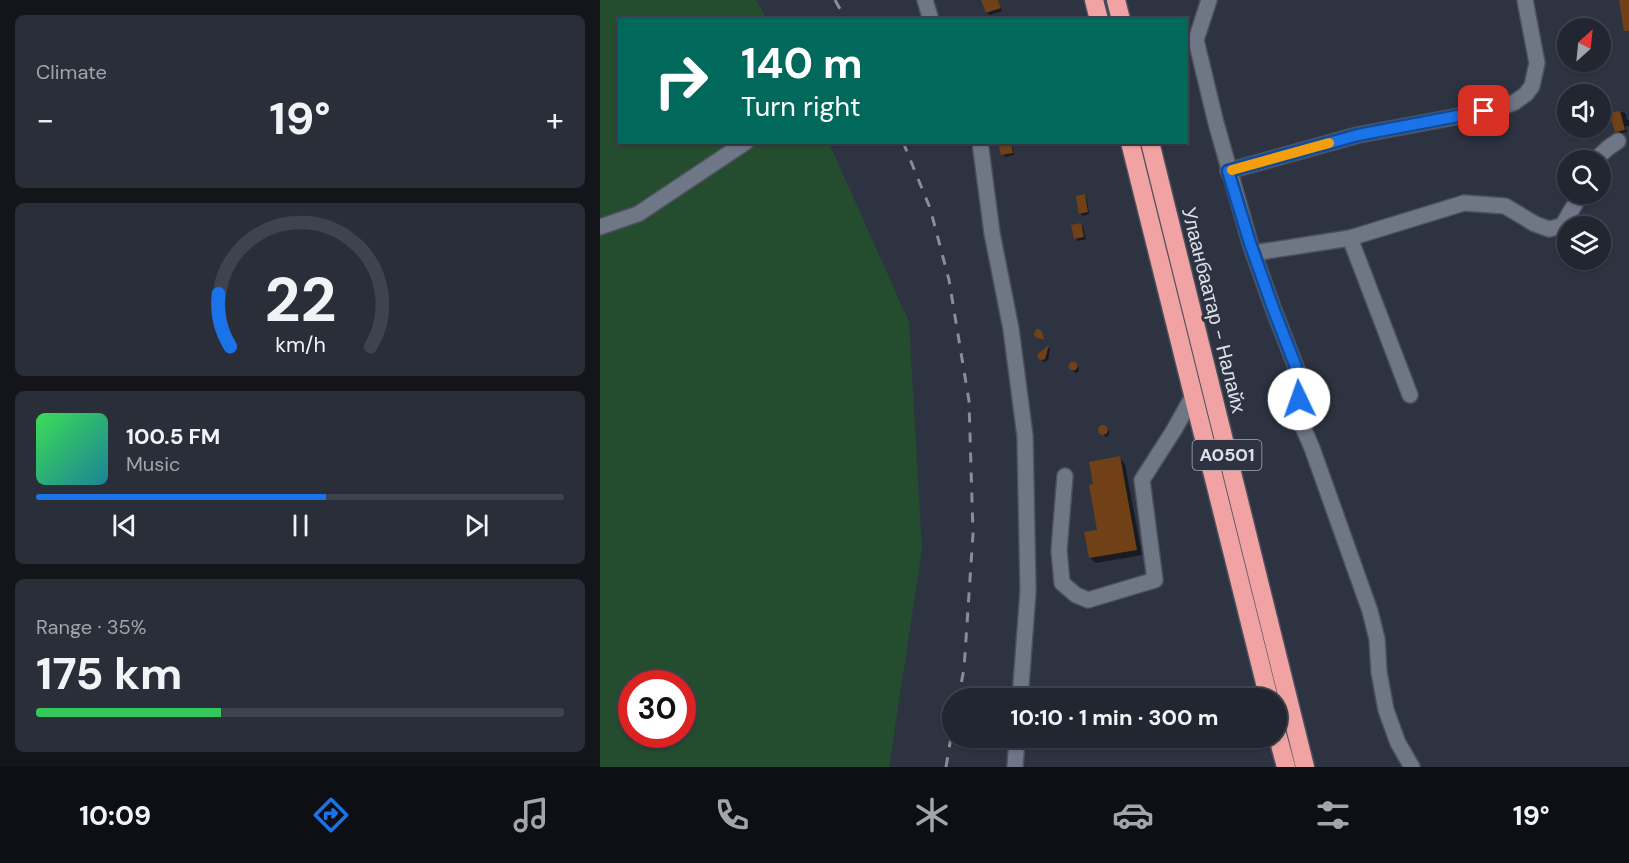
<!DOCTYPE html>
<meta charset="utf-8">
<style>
body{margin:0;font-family:"DM Sans",sans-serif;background:#2a2e39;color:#f1f3f6;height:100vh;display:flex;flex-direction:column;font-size:22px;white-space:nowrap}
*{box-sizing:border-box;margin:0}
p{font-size:20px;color:#a2a5ab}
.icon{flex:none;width:33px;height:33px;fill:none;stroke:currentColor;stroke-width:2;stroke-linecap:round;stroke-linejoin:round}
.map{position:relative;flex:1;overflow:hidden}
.details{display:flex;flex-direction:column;gap:15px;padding:15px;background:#13151b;width:600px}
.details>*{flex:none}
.top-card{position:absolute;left:18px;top:18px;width:570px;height:126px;border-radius:0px;box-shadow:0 2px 4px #0004,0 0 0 2px #3f434d;background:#00695c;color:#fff;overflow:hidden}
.needle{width:39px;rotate:27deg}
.tools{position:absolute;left:957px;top:18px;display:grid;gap:12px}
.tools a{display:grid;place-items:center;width:54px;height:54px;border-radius:50%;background:#222631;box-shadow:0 2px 4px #0004,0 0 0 2px #3f434d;font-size:30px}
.speed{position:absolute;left:18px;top:670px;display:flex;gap:12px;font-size:30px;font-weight:700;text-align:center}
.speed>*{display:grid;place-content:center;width:78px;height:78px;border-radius:50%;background:#222631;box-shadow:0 2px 4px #0004,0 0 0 2px #3f434d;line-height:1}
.speed .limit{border:9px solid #d22;background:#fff;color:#111}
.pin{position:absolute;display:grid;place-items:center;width:51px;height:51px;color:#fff;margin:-26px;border-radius:12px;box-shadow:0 3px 9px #0006}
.me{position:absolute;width:66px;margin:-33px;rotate:357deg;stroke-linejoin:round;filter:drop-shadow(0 0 4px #0008)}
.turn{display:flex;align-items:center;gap:21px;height:126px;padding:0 24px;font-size:27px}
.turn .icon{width:78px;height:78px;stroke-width:2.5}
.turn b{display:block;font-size:42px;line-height:51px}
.big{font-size:45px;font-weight:700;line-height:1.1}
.details .card{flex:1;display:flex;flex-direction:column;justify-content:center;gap:9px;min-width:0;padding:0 21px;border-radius:9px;background:#2a2e39}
.details .dial{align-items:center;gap:0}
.dial svg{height:156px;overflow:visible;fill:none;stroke:#3f434d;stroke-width:7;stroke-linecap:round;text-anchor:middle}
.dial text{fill:#f1f3f6;stroke:none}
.song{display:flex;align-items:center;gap:18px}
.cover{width:72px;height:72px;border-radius:9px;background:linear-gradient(135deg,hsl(130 70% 55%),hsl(190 70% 35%))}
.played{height:6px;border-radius:3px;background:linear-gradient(90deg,#1a73e8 55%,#3f434d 55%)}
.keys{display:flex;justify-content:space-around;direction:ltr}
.heat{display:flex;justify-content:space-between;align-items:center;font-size:33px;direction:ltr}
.charge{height:9px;border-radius:4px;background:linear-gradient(90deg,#34c759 35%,#3f434d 0)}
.trip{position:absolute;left:342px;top:688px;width:345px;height:60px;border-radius:30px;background:#222631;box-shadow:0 2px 4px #0004,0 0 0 2px #3f434d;font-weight:700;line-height:60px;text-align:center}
.tab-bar{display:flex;height:96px;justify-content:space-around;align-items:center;background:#0e0f14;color:#a2a5ab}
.tab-bar .icon{width:42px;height:42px}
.tab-bar .current{color:#1a73e8}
.tab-bar b{font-size:27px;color:#f1f3f6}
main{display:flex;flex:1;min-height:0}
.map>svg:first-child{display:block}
.green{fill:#244d2f;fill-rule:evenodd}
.shadow{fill:#0007}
.building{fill:#704117}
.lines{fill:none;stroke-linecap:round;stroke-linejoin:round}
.minor-casing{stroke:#4d515d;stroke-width:18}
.highway-casing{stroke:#4d515d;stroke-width:21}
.minor{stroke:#6f7686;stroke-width:15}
.highway{stroke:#f1a3a3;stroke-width:18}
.rail{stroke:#888d98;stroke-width:3;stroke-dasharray:10 10;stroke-linecap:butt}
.route-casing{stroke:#114b97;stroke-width:15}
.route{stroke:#1a73e8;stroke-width:10}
.slow{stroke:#f59e0b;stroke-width:10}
.labels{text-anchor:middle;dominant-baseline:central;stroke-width:6;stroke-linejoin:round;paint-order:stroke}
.shield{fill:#2d3341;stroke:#a8acb7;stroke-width:1.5}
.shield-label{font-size:18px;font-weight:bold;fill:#dce0e9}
.street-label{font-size:20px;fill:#dce0e9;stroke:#2d3341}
</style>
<main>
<section class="details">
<div class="card"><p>Climate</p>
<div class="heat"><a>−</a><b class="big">19°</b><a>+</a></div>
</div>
<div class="card dial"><svg viewBox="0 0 100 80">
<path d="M14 69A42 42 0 1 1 86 69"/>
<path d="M14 69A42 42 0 0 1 8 42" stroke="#1a73e8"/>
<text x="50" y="56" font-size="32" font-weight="700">22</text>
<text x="50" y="72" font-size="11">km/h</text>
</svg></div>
<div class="card">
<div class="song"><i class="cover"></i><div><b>100.5 FM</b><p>Music</p></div></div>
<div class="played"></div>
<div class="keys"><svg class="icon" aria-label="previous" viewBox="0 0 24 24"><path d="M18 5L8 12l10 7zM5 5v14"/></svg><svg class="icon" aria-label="pause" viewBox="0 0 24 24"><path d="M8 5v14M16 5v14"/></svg><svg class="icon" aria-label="next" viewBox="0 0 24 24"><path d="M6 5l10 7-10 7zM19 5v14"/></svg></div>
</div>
<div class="card"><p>Range · 35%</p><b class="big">175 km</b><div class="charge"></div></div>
</section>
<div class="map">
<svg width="1029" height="767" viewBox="0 0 1029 767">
<rect width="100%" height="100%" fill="#2d3341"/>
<!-- green -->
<path class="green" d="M 0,0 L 156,0 L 167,19 L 20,20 L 20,142 L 229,143 L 309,322 L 322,549 L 289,767 L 0,767 ZM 32,684 L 82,684 L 82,735 L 32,735 Z"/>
<!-- shadow -->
<path class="shadow" d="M 383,0 L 398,0 L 402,11 L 390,15 L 387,13 Z
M 1023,112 L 1026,114 L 1027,120 L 1029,120 L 1029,126 L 1025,126 L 1027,132 L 1019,134 L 1017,131 L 1011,114 Z
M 410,146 L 413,148 L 414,155 L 405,157 L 403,155 Z
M 484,196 L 487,199 L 489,214 L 483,216 L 480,213 Z
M 481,225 L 483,227 L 486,239 L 478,241 L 475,238 Z
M 449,347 L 450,349 L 448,360 L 444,362 L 439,357 L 439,355 Z
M 473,363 L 479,368 L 478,372 L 476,373 L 470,369 L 470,366 Z
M 503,427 L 509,430 L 509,435 L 506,437 L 499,431 L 500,429 Z
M 520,458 L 525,464 L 542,555 L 496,563 L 490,558 Z"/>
<!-- building -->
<path class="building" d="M 381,0 L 398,0 L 401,8 L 386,13 Z
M 1019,0 L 1029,0 L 1029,31 L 1024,31 Z
M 1020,111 L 1025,130 L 1015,132 L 1009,113 Z
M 411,144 L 413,153 L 401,155 L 399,146 Z
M 485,194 L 488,212 L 479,214 L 476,196 Z
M 481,223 L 484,237 L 474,239 L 471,225 Z
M 436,329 L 439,329 L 442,332 L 444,340 L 435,337 L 434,334 Z
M 449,345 L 445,359 L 442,360 L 439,359 L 437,356 L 439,353 Z
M468.5 366a4.5 4.5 0 1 1 9 0a4.5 4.5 0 1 1-9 0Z
M498 430a5 5 0 1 1 10 0a5 5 0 1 1-10 0Z
M 520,456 L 537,550 L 489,558 L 484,532 L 497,530 L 489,485 L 493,484 L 489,462 Z"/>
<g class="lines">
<defs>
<path id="minor" d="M 325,0 L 331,20
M 609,0 L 596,40 L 616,123 L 650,243 L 673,308 L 701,380 L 698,399 L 698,416 L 712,448 L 770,611 L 777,639 L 779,672 L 786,710 L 798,743 L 812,767
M 380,142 L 392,233 L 411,329 L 425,436 L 428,591 L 420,699
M 995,160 L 1008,148 L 1018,141
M 628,171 L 758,135 L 865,115 L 902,107 L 915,102 L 926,94 L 932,86 L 937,63 L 925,0
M 0,227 L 38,214 L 146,142
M 750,238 L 810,395
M 654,253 L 750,238 L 864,203 L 905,206 L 935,224 L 949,229 L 962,226 L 981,194
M 465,476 L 459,550 L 462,583 L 476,595 L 488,600 L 555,580 L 542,480 L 574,430 L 593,396
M 415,767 L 417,738"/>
<path id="highway" d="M 494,0 L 499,20
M 516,0 L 521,20
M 530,142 L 669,699
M 550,142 L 705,767
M 676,730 L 686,767"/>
</defs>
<!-- minor casing -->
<use href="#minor" class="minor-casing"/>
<!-- highway casing -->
<use href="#highway" class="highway-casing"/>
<!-- minor -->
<use href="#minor" class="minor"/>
<!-- highway -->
<use href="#highway" class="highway"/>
<!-- rail -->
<path class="rail" d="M 235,0 L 246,20
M 303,142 L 330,208 L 349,280 L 369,401 L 373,534 L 364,669 L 358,699
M 346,767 L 352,731"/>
</g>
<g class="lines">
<defs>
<path id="route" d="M 699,399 L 701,380 L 673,308 L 650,243 L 628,171 L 758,135 L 884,111"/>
</defs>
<!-- route casing -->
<use href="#route" class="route-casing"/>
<!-- route -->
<use href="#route" class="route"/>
<!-- slow -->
<path class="slow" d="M 632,170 L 729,143"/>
</g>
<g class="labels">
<!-- shield labels -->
<rect class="shield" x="592.5" y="440" width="69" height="30" rx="4.5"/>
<g class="shield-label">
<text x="627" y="455">A0501</text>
</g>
<!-- street labels -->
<g class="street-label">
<text transform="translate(614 310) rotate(76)">Улаанбаатар - Налайх</text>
</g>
</g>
</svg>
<div class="tools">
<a><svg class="needle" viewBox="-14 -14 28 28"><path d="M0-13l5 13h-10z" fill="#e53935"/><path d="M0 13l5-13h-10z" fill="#a2a5ab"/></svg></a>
<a><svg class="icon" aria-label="sound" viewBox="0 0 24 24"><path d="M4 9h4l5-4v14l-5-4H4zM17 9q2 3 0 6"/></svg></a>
<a><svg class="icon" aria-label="search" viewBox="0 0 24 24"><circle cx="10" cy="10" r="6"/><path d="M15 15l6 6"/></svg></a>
<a><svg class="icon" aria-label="layers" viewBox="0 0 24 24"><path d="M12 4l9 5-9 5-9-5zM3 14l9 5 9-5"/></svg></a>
</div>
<div class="speed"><div class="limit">30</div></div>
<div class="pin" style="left:884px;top:111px;background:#d93025"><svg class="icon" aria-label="arrive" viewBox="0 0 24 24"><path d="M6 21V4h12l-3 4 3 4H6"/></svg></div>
<svg class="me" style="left:699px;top:399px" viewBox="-20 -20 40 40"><circle r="19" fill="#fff"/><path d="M0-13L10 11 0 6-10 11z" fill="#1a73e8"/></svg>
<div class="trip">10:10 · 1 min · 300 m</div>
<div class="top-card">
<div class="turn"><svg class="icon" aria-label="right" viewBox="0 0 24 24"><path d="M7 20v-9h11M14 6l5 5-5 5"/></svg><div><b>140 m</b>Turn right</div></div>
</div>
</div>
</main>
<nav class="tab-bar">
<b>10:09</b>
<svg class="icon current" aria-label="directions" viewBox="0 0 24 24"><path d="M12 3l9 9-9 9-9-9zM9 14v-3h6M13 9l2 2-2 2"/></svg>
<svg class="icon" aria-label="music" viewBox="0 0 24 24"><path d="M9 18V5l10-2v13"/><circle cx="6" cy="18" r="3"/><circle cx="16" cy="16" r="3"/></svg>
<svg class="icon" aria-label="phone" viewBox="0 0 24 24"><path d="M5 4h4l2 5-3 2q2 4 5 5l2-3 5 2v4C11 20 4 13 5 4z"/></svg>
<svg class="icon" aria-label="climate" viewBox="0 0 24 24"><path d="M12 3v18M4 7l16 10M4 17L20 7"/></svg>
<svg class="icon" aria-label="car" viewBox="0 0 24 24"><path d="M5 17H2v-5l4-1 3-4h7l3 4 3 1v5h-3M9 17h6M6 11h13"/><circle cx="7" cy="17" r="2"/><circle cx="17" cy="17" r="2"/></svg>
<svg class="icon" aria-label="filters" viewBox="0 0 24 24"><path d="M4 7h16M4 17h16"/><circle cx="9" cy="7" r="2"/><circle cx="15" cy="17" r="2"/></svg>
<b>19°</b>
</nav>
